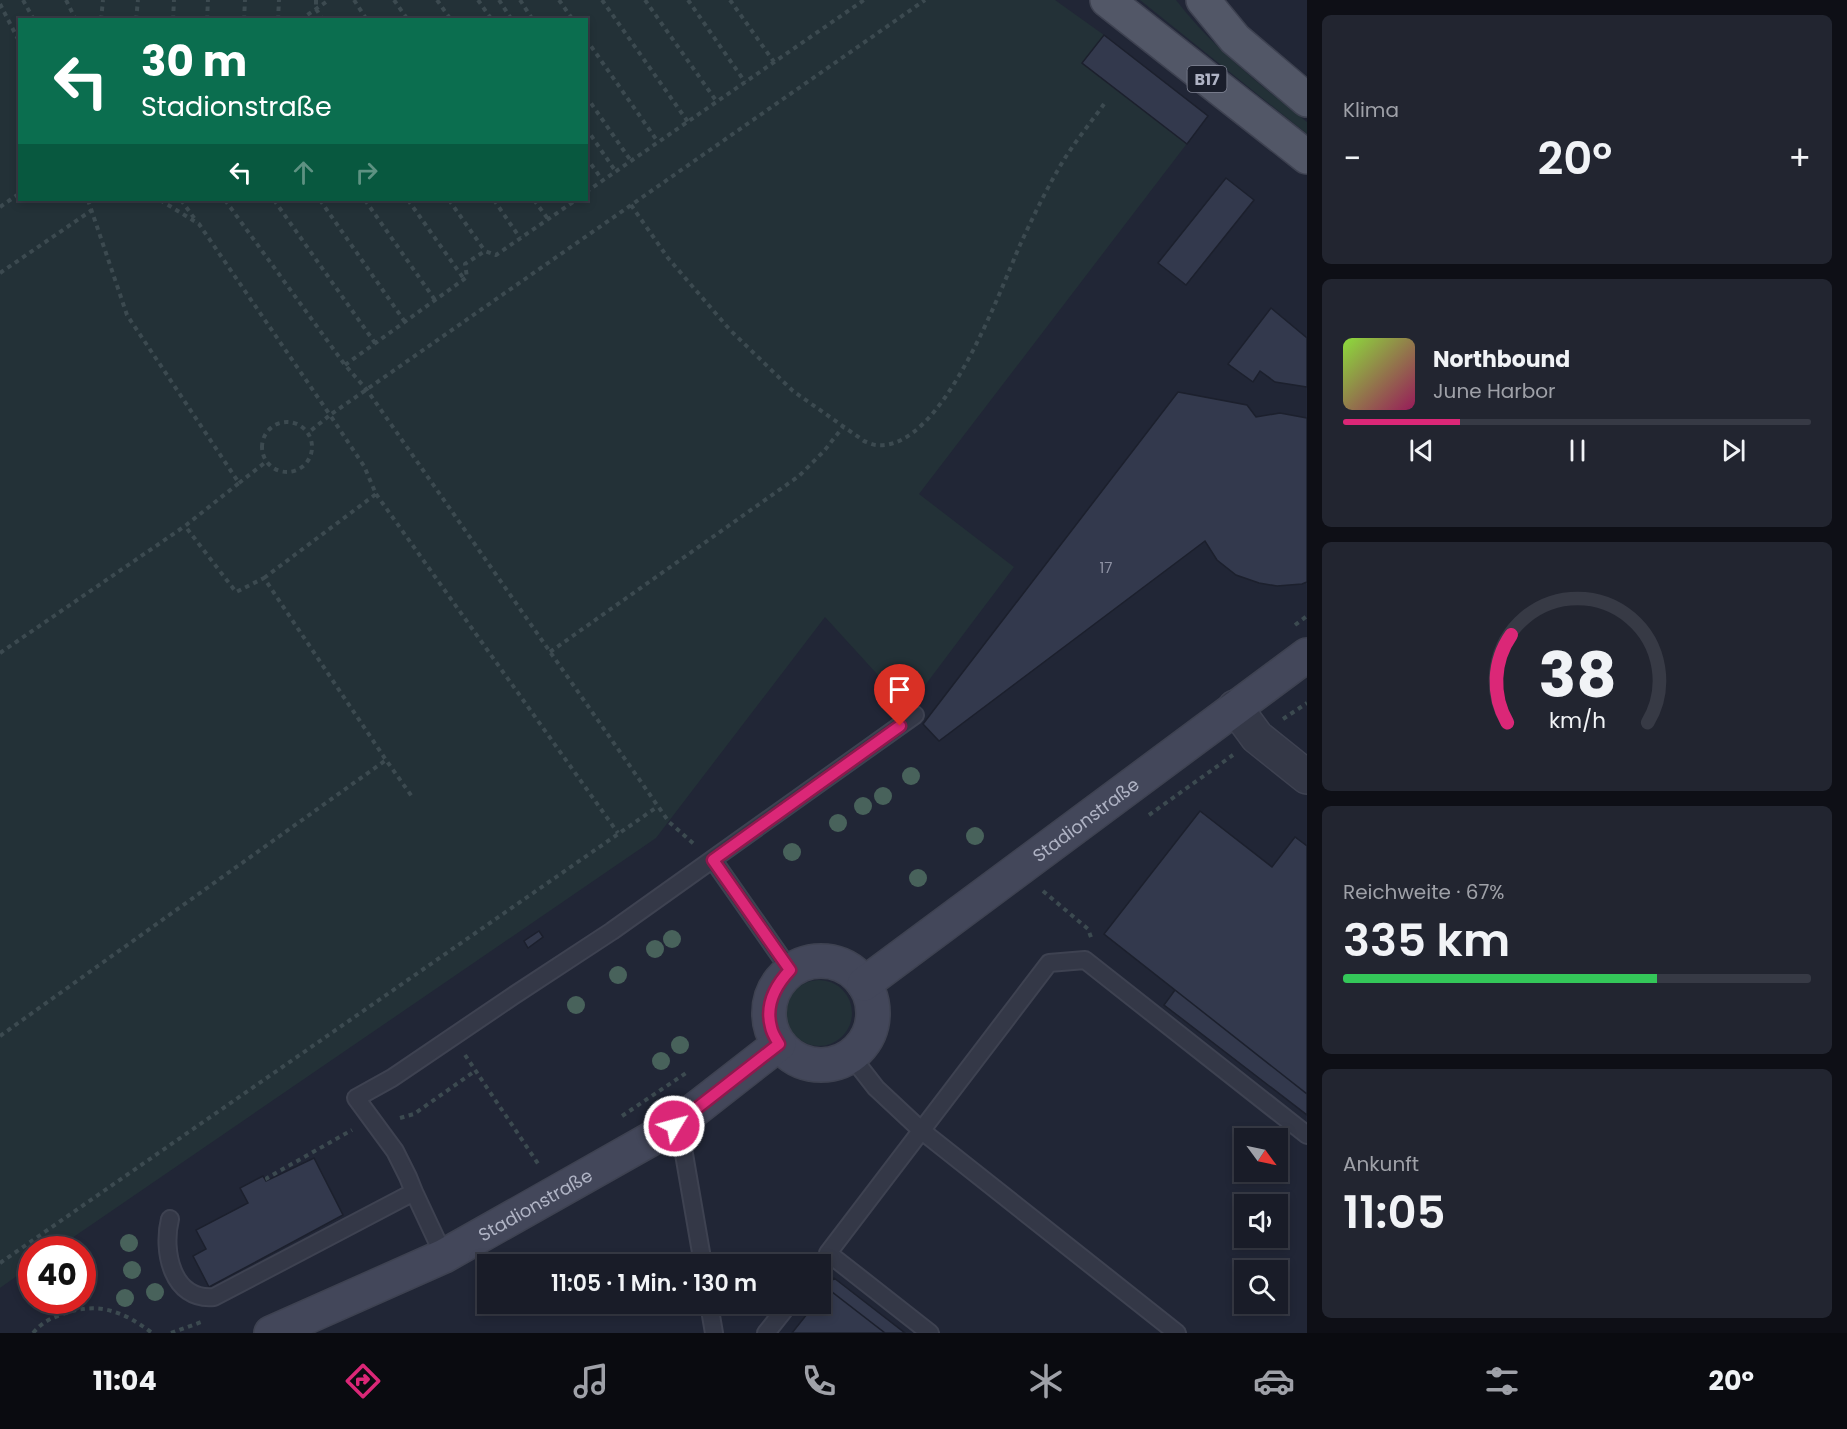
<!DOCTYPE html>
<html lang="de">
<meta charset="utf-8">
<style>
body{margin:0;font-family:Poppins,sans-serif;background:#222530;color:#f1f3f6;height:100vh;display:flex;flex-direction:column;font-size:22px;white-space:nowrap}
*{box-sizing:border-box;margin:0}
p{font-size:20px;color:#9fa1a8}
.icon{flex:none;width:33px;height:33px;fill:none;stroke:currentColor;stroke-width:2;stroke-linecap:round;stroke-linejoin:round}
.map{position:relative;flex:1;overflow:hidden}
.panel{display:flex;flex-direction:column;gap:15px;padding:15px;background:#0e0f16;width:540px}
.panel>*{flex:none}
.hud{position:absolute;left:18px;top:18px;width:570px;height:183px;border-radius:0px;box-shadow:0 3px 9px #0003,0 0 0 2px #373a45;background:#0b6e4f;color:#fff;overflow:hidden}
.needle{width:39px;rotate:123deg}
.buttons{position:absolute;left:1234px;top:1128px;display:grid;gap:12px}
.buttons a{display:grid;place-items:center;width:54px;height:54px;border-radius:0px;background:#191c28;box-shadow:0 3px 9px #0003,0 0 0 2px #373a45;font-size:30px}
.speed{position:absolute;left:18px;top:1236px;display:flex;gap:12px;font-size:30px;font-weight:700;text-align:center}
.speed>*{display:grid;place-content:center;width:78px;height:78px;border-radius:50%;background:#191c28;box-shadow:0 3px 9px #0003,0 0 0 2px #373a45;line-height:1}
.speed .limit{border:9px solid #d22;background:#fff;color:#111}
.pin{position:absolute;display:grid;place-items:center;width:51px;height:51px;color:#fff;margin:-62px -26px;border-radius:50% 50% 50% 0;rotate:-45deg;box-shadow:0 0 6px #0007}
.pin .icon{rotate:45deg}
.me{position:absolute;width:66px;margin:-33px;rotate:53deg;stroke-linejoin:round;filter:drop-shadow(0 0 4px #0008)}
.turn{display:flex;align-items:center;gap:21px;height:126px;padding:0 24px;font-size:27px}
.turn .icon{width:78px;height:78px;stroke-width:2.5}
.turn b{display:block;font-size:42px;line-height:51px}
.lanes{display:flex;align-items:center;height:57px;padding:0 24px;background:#0003;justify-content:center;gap:30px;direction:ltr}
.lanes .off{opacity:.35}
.big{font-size:45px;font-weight:600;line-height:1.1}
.panel .tile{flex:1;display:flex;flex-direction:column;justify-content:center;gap:9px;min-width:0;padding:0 21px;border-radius:9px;background:#222530}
.panel .dial{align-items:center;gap:0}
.dial svg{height:156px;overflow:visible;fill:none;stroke:#373a45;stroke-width:7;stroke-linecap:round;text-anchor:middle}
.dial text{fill:#f1f3f6;stroke:none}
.song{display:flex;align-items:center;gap:18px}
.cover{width:72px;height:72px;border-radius:9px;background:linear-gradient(135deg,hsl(90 70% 55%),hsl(330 70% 35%))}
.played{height:6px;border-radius:3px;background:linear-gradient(90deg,#db2777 25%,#373a45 25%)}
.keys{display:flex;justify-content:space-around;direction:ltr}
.heat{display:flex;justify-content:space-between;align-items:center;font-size:33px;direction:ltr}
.charge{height:9px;border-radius:4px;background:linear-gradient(90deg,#34c759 67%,#373a45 0)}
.trip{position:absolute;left:477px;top:1254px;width:354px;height:60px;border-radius:0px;background:#191c28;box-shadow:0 3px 9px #0003,0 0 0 2px #373a45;font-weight:600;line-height:60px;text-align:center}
.tab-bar{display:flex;height:96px;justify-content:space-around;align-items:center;background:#0a0b10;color:#9fa1a8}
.tab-bar .icon{width:42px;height:42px}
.tab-bar .selected{color:#db2777}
.tab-bar b{font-size:27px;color:#f1f3f6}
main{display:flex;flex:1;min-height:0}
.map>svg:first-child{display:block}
.green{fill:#233137;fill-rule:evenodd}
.building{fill:#33394d;stroke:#1c202d;stroke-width:1.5}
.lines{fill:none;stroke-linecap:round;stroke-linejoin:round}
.lane-casing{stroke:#3e4251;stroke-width:20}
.street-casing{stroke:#3e4251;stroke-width:36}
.secondary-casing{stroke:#3e4251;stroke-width:36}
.primary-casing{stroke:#3e4251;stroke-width:36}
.path{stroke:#3c4a50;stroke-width:4;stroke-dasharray:4.5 4.5;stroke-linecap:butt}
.lane{stroke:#343847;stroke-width:16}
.street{stroke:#343847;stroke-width:33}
.secondary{stroke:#43475a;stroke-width:33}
.primary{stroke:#525767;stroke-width:33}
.tree{fill:#48625b}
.route-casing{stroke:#8e194d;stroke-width:15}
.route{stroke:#db2777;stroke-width:10}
.labels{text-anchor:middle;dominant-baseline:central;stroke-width:6;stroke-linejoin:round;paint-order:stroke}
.number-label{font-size:15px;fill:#8e92a4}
.shield{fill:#1a1e2b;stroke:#828696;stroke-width:1.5}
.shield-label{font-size:16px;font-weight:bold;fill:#afb3c4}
.street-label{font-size:18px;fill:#afb3c4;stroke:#1a1e2b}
</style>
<main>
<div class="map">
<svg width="1307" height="1333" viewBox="0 0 1307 1333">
<rect width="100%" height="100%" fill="#212636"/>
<!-- green -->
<path class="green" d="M 0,0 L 1055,0 L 1104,35 L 1208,116 L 919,494 L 1014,567 L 908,708 L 825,617 L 656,838 L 56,1249 L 32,1250 L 31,1266 L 0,1288 ZM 20,20 L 586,20 L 586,200 L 20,200 Z
M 1140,0 L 1176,0 C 1213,48 1260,85 1307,122 L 1307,134 Z
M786 1013a33 33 0 1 1 66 0a33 33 0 1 1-66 0Z"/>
<!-- building -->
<path class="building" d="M 1104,35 L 1208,116 L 1187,144 L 1082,63 Z
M 1226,178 L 1254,200 L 1186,285 L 1158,263 Z
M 1271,308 L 1307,338 L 1307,387 L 1275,382 L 1260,371 L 1253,382 L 1228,364 Z
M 1178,392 L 1247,405 L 1256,417 L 1280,413 L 1307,418 L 1307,582 L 1302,584 L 1277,586 L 1259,583 L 1236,575 L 1217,560 L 1205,541 L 939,741 L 923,724 Z
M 1200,811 L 1272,867 L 1295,837 L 1307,846 L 1307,1094 L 1104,934 Z
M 539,931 L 543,937 L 528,948 L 524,941 Z
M 1175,990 L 1307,1094 L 1307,1115 L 1164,1005 Z
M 314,1158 L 343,1215 L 209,1287 L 193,1256 L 206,1249 L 196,1230 L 248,1203 L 240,1188 L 263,1176 L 266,1181 Z
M 834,1278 L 905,1333 L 885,1333 L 827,1288 Z
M 827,1288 L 885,1333 L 792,1333 L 815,1304 L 820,1304 L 820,1296 Z"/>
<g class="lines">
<defs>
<path id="lane" d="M 713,860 L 790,970
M 851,1056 L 876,1088 L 922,1131 L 1177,1333
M 674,1126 L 684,1154 L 703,1264
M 170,1219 C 162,1251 172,1301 214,1297 L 414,1192
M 444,1256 L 414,1192 L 408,1177 L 395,1151 L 356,1098 L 392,1078 L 513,996 L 612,931 L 915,715
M 709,1304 L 714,1333
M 766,1333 L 789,1304
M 930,1333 L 828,1253 L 1049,963 L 1085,960 L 1307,1135"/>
<path id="street" d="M 1235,707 L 1257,737 L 1307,777"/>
<g id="secondary">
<circle cx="821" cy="1013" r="52"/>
<path id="s1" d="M 864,984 L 1307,655"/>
<path id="s2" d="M 271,1333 L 444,1256 L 674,1126 L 779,1044"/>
</g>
<path id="primary" d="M 1107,0 L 1307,157
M 1203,0 L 1235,39 L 1307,100"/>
</defs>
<!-- lane casing -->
<use href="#lane" class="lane-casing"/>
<!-- street casing -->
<use href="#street" class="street-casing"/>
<!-- secondary casing -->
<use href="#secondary" class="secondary-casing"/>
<!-- primary casing -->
<use href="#primary" class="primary-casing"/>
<!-- path -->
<path class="path" d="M 23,0 L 34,20
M 66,0 L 76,20
M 316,0 L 316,9 L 323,20
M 354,0 L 367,20
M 394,0 L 408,20
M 437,0 L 451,20
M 478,0 L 492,20
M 499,0 L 512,20
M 520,0 L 533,20
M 559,0 L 573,20
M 602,0 L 688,122
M 645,0 L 717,102
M 688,0 L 745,82
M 730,0 L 774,62
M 0,4 L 20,43
M 101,20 L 103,0
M 136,20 L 138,0
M 173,20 L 174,0
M 207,20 L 208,0
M 244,20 L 245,0
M 278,20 L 279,0
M 300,20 L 329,0
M 586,39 L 658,142
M 586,96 L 631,161
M 586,128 L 616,172
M 586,157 L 603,181
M 586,192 L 864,0
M 88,200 L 127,315 L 239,483 L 185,526 L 236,592 L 264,578 L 386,760 L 413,798
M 160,200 L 199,224 L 330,415 L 308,433
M 181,200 L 197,222
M 225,200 L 345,365 L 367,390 L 669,822 L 694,844
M 274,200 L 375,343
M 320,200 L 405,322
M 365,200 L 435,300
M 408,200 L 464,279
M 449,200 L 485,251
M 494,200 L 520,238
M 534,200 L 548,219
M 631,205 L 668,258 L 730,330 L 793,391 L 864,441 C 867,442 873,445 877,445 C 942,451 999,293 1020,245 C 1032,219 1045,192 1059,168 C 1072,145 1089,125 1104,104
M 0,207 L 20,193
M 0,273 L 92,210
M 345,365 L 467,277 L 465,264 L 485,251 L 496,255 L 576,200
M262 447a25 25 0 1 1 50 0a25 25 0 1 1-50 0Z
M 239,483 L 267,461
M 376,494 L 618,833
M 264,578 L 376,494 L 364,466 L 330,415 L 925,0
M 1295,625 L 1307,616
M 550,652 L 799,476 L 824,451 L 843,427
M 0,653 L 185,526
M 1283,719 L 1307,703
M 1149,815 L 1233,755
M 1043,891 L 1088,929 L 1092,940
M 0,1036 L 386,760
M 465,1055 L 539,1165
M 622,1116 L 686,1073
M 400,1118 L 414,1114 L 475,1071
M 268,1180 L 267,1178 L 352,1130
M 0,1263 L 657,807
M 33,1333 C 42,1323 47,1320 60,1315 C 96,1301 122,1310 152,1333
M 171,1333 L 204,1321"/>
<!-- lane -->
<use href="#lane" class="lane"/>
<!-- street -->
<use href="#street" class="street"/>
<!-- secondary -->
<use href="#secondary" class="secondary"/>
<!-- primary -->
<use href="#primary" class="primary"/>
</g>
<!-- trees -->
<g class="tree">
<circle cx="911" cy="776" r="9"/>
<circle cx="883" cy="796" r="9"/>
<circle cx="863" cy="806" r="9"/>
<circle cx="838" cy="823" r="9"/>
<circle cx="975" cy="836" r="9"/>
<circle cx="792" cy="852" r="9"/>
<circle cx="918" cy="878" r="9"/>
<circle cx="672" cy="939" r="9"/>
<circle cx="655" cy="949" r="9"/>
<circle cx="618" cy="975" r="9"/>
<circle cx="576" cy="1005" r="9"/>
<circle cx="680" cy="1045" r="9"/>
<circle cx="661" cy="1061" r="9"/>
<circle cx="129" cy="1243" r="9"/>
<circle cx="132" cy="1270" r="9"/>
<circle cx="155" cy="1292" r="9"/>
<circle cx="125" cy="1298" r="9"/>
</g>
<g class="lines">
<defs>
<path id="route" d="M 674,1126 L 779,1044 C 776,1039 772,1033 771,1027 C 765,1005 775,986 790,970 L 713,860 L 900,726"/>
</defs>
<!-- route casing -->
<use href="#route" class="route-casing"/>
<!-- route -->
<use href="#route" class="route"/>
</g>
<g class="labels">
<!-- number labels -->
<g class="number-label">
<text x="1106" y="567">17</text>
</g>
<!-- shield labels -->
<rect class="shield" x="1187.5" y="66" width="39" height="26" rx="4.5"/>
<g class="shield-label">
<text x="1207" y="79">B17</text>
</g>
<!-- street labels -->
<g class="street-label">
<text stroke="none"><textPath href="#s1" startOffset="276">Stadionstraße</textPath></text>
<text stroke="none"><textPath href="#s2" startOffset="294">Stadionstraße</textPath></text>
</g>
</g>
</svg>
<div class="buttons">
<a><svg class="needle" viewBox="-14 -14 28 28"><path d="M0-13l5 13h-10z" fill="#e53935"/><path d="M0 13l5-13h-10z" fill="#9fa1a8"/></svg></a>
<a><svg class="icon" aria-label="sound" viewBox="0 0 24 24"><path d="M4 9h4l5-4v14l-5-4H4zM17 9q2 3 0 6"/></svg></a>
<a><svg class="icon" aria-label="search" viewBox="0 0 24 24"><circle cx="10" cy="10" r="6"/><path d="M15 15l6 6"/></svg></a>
</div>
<div class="speed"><div class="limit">40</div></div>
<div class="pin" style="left:900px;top:726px;background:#d93025"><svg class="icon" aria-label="arrive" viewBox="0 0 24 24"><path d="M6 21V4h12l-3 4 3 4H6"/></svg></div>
<svg class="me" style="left:674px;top:1126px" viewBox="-20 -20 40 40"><circle r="17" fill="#db2777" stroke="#fff" stroke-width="3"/><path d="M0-11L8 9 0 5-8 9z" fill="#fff"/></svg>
<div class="trip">11:05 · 1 Min. · 130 m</div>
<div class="hud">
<div class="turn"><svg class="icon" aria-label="left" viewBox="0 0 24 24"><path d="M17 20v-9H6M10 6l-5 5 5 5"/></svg><div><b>30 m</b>Stadionstraße</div></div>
<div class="lanes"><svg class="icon" aria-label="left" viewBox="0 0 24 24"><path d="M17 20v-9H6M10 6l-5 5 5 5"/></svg><svg class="icon off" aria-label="ahead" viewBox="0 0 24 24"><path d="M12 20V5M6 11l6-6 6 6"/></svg><svg class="icon off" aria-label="right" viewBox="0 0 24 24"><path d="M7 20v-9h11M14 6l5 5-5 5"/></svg></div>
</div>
</div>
<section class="panel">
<div class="tile"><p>Klima</p>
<div class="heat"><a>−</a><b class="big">20°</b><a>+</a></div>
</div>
<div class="tile">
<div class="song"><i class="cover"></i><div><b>Northbound</b><p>June Harbor</p></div></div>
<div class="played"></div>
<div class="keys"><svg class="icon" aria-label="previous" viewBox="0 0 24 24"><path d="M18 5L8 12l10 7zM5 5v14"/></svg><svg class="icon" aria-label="pause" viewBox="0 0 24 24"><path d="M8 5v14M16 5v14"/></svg><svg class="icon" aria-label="next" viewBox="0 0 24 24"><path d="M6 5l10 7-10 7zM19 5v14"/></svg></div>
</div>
<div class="tile dial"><svg viewBox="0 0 100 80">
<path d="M14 69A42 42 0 1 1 86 69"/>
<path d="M14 69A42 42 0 0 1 16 24" stroke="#db2777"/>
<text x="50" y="56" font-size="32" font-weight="700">38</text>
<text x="50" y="72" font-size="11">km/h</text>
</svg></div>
<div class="tile"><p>Reichweite · 67%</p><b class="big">335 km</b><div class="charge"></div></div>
<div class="tile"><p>Ankunft</p><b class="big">11:05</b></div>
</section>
</main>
<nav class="tab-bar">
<b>11:04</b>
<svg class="icon selected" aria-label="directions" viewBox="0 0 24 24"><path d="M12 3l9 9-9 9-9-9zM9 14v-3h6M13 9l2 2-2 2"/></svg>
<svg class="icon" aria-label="music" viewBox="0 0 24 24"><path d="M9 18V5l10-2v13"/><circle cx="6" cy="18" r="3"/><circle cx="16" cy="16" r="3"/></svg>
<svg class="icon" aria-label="phone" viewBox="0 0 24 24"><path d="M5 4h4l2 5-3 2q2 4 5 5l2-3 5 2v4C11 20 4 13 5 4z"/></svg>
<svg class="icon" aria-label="climate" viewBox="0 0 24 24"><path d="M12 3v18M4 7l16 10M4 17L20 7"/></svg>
<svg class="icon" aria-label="car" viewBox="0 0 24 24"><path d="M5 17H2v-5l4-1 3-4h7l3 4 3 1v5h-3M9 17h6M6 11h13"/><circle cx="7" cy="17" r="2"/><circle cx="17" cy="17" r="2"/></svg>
<svg class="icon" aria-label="filters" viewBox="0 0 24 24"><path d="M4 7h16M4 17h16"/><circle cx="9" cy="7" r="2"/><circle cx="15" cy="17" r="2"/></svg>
<b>20°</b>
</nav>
